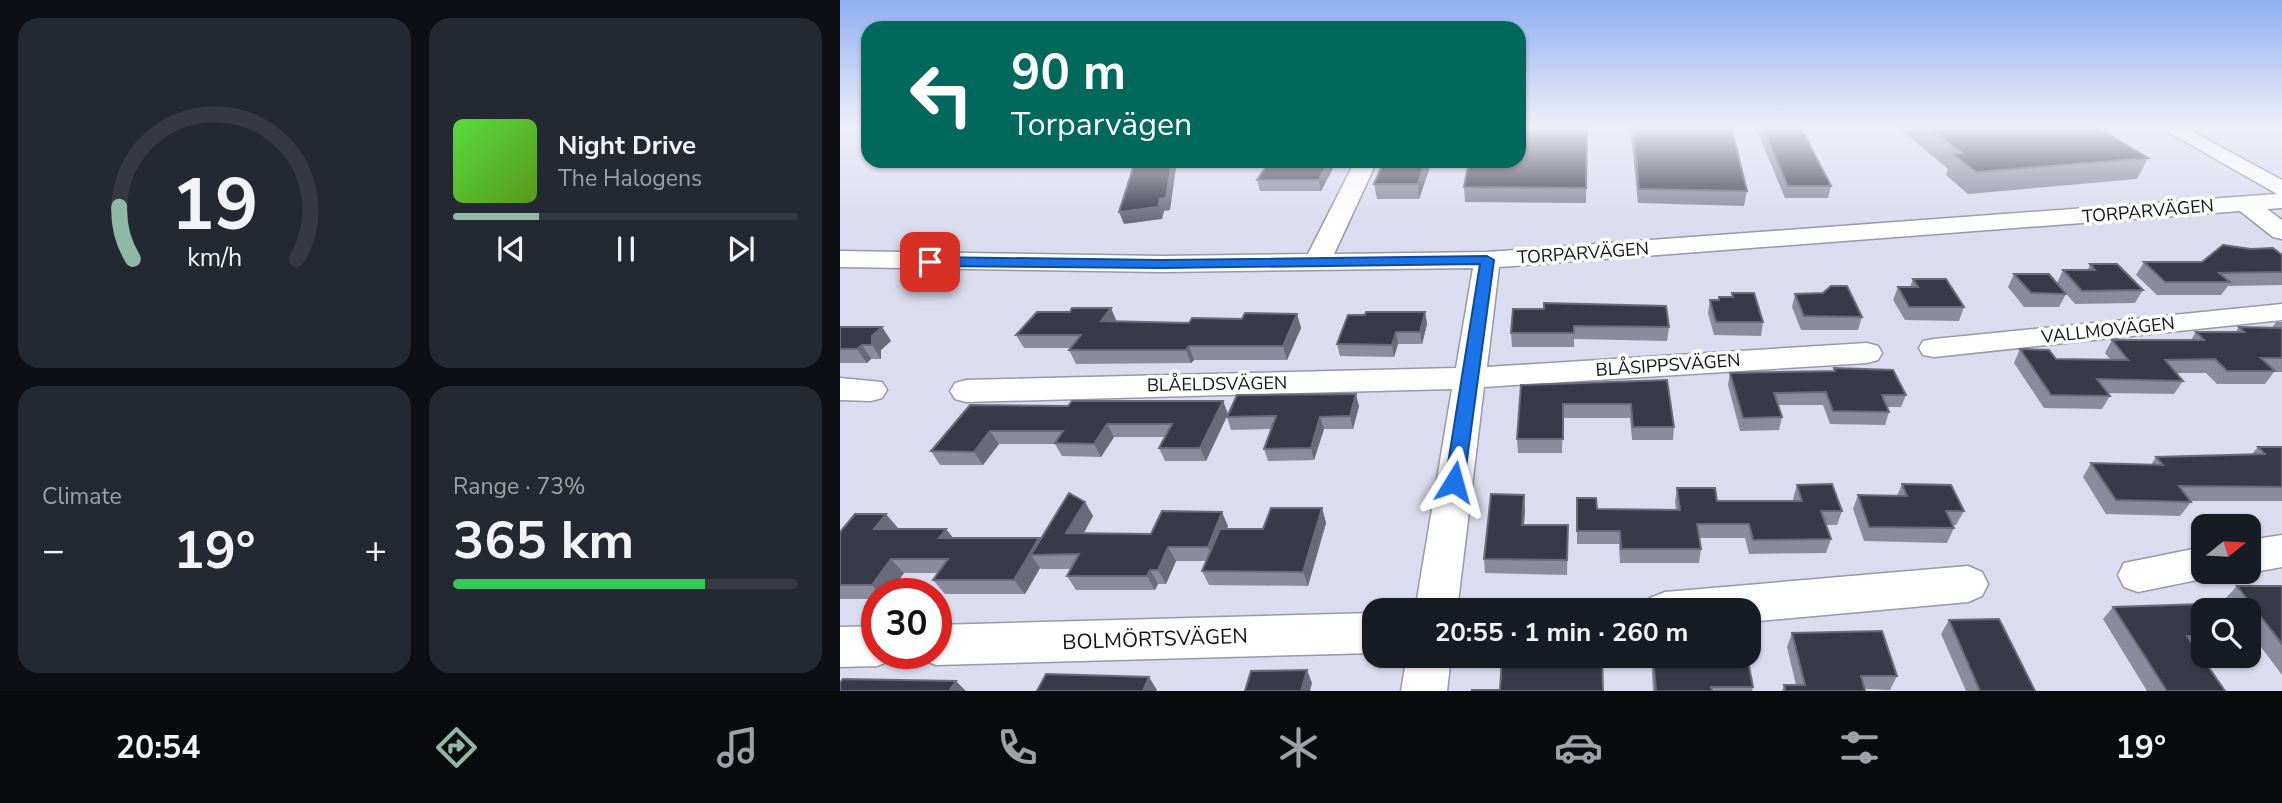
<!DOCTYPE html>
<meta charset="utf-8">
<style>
body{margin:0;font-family:"Nunito Sans",sans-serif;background:#242831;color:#f1f3f6;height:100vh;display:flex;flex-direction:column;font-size:26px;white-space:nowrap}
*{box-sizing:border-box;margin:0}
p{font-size:23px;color:#9ea1a6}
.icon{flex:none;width:38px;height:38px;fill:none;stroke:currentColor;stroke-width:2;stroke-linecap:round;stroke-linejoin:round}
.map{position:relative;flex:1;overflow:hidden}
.sheet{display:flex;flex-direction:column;gap:18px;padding:18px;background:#0d0f14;width:840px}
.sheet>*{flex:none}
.guide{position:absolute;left:21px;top:21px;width:665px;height:147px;border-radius:21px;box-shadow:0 2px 5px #0004;background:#00695c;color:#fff;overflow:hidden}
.needle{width:46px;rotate:72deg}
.tools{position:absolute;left:1351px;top:514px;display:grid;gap:14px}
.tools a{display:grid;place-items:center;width:70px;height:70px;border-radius:14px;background:#171b24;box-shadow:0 2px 5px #0004;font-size:35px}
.speed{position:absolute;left:21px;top:578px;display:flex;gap:14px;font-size:35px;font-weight:700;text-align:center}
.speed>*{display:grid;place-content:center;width:91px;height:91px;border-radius:50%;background:#171b24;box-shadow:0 2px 5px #0004;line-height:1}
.speed .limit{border:10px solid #d22;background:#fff;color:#111}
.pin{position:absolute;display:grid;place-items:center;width:60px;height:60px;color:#fff;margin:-30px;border-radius:14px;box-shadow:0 4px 10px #0006}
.me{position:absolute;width:77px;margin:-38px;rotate:8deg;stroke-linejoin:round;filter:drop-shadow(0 0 5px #0008)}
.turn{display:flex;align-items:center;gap:24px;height:147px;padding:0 35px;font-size:32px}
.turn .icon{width:91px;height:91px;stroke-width:2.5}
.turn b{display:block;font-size:49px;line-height:60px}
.big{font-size:52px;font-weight:700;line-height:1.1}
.sheet .tile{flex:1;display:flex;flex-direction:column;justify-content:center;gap:10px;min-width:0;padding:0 24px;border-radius:21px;background:#242831}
.sheet .dial{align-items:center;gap:0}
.dial svg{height:182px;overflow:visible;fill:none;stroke:#363941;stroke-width:7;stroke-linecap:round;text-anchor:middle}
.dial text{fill:#f1f3f6;stroke:none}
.song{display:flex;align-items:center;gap:21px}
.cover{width:84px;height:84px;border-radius:10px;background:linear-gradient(135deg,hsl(110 70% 55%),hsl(90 70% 35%))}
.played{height:7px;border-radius:4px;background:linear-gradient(90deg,#90b8a6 25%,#363941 25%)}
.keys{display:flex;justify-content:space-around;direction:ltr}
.heat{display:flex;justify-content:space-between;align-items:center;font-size:38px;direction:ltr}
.charge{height:10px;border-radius:5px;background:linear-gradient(90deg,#34c759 73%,#363941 0)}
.sheet .tiles{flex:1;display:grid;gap:18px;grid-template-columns:repeat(2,1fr)}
.trip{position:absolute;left:522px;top:598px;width:399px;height:70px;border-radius:21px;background:#171b24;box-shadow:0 2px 5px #0004;font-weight:700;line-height:70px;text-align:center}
.menu{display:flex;height:112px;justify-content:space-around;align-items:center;background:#090b0e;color:#9ea1a6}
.menu .icon{width:49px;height:49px}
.menu .selected{color:#90b8a6}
.menu b{font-size:32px;color:#f1f3f6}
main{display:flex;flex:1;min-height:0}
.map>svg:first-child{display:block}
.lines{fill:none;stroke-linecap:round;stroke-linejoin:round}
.minor-casing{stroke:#9798aa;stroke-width:3}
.minor{fill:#fff;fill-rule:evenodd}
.wall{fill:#8a8b9c}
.shaded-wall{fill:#6a6b7a}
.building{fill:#393a48;stroke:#6a6b7a;stroke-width:2}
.route{fill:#1a73e8;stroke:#114b97;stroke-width:2}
.labels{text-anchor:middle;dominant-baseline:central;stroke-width:7;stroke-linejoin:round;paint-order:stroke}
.street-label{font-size:18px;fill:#121219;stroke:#fff}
.near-street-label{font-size:21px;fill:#121219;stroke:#fff}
</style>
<main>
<section class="sheet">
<div class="tiles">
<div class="tile dial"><svg viewBox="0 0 100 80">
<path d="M14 69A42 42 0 1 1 86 69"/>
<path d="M14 69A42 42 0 0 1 8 46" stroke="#90b8a6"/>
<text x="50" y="56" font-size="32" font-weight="700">19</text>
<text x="50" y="72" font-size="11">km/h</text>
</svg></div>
<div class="tile">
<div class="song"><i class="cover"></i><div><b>Night Drive</b><p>The Halogens</p></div></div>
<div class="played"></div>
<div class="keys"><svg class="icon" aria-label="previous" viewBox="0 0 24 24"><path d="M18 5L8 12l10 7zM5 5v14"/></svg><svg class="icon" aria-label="pause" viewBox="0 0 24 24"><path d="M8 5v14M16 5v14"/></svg><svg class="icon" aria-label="next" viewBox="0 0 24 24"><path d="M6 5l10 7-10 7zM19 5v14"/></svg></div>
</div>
<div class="tile"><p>Climate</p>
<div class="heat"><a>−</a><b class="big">19°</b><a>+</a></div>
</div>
<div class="tile"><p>Range · 73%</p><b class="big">365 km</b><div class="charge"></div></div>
</div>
</section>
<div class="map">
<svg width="1442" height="691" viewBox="0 0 1442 691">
<rect width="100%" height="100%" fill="#dbdcef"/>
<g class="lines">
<defs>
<path id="minor" d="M 1318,126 L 1342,126 L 1442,180 L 1442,208 L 1427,209 L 1442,220 L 1442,239 L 1433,237 L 1400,211 L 659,267 L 647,367 L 1027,343 L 1038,346 L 1042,353 L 1038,360 L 1027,363 L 644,387 L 617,611 L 575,611 L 612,389 L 126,402 L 115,399 L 110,391 L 115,383 L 126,380 L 616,368 L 633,268 L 322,272 L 0,267 L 0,251 L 322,256 L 468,254 L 515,161 L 537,161 L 494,254 L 647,252 L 1437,194 Z
M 1442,304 L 1442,320 L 1094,357 L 1083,355 L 1079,348 L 1083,341 L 1094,339 Z
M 0,378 L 42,382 L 47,390 L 42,398 L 31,401 L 0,400 Z
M 1442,535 L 1442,567 L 1409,573 L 1408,572 L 1409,540 Z
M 1363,547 L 1363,572 L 1379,572 L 1377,576 L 1298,592 L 1284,587 L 1278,575 L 1284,563 Z
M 1128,566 L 1142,572 L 1148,584 L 1142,596 L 1128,602 L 908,622 L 908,611 L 804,611 L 810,598 L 825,592 Z
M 534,613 L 534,653 L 96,665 L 81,659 L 78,653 L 96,653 L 96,625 Z
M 37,626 L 37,653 L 56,653 L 52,660 L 37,666 L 0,667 L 0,627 Z
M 567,656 L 611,656 L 607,691 L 561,691 Z"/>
</defs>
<!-- minor casing -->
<use href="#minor" class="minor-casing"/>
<!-- minor -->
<use href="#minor" class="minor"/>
</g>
<!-- wall -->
<path class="wall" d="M 747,126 L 746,203 L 625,202 L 624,187 Z
M 790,126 L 891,126 L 907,191 L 904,206 L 798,203 Z
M 915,126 L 960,126 L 991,186 L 988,198 L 945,198 Z
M 1057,126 L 1255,126 L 1308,158 L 1297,179 L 1128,194 L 1106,175 L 1108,169 Z
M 497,161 L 481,191 L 420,191 L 417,180 Z
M 592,161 L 579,199 L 537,199 L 534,184 Z
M 1442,255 L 1442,285 L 1388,286 L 1381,295 L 1317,295 L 1296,275 L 1304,262 L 1362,262 Z
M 1250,264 L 1303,290 L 1295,303 L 1235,304 L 1217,283 L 1223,270 L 1248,270 Z
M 1174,274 L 1226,294 L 1219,307 L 1184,307 L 1168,287 Z
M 1073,279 L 1124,307 L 1119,321 L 1065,320 L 1053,300 L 1058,287 L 1070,287 Z
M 892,293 L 923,322 L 921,336 L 874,335 L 868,313 L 870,300 L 878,300 L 879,297 L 892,297 Z
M 955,294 L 1022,317 L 1018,330 L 961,330 L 952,307 Z
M 673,309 L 829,327 L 827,341 L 734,339 L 734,347 L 672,347 L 671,333 Z
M 585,312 L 587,324 L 582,344 L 558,344 L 554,357 L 500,356 L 497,344 L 525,315 Z
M 457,314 L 461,328 L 447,360 L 354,360 L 351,363 L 236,364 L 229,350 L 230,348 L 184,348 L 176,335 L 276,322 L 349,323 Z
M 1436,322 L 1442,322 L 1442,372 L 1434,372 L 1425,384 L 1377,384 L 1366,373 L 1337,373 L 1343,381 L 1334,394 L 1267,393 L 1270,396 L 1262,409 L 1204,408 L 1174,363 L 1180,349 L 1216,359 L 1270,359 L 1265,353 L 1272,340 L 1351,340 L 1356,332 L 1396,332 L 1399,327 L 1432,328 Z
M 0,327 L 42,327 L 51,341 L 41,350 L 41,359 L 31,359 L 27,363 L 0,363 Z
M 994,368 L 1066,395 L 1061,407 L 1047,407 L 1049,412 L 1045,425 L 990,424 L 983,405 L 938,405 L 942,417 L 939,430 L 900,431 L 888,385 L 890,373 L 993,371 Z
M 827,380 L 834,427 L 833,440 L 792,440 L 790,418 L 723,418 L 722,453 L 678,453 L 677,439 L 681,385 Z
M 383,401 L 388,414 L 366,461 L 325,461 L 319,448 L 325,437 L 274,437 L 261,457 L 222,456 L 215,444 L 159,444 L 143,465 L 100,465 L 91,451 L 228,406 Z
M 519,406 L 513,429 L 484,429 L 474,460 L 428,461 L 424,449 L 431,429 L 391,430 L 387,417 Z
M 1418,447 L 1442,447 L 1442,501 L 1350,501 L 1351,502 L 1340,516 L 1266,514 L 1243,477 L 1251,463 L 1311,465 L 1316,457 L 1412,454 Z
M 1062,484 L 1124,511 L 1116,525 L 1113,525 L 1114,528 L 1107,543 L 1024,541 L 1013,509 L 1018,495 L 1057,496 Z
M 957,485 L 1002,511 L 997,525 L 986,525 L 991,539 L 986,553 L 909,554 L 905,538 L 859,538 L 861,549 L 859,563 L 780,563 L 779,544 L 737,544 L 737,498 L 757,509 L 836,510 L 835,502 L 837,488 L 877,501 L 954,501 L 953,499 Z
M 245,502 L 253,516 L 244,533 L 311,534 L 388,526 L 387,529 L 423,529 L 482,508 L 486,523 L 468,586 L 369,585 L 362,571 L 366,561 L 336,561 L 326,584 L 318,584 L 315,590 L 236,590 L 227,576 L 231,569 L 201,569 L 200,568 L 185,594 L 105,594 L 93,580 L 98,573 L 64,573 L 49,593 L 37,593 L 37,599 L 0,599 L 0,532 L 46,514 L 57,529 L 106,529 L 113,538 L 199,538 L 200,539 Z
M 685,509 L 684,525 L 728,525 L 727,575 L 645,573 L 644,559 Z
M 1397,586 L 1442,586 L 1442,675 L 1409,631 L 1409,611 L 1394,611 L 1385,599 Z
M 1273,607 L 1363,611 L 1363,649 L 1356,649 L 1385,691 L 1307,691 L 1263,619 Z
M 1109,620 L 1195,691 L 1126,691 L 1101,634 Z
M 952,633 L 1057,676 L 1050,690 L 1025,689 L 1025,691 L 942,691 L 944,685 L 956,685 L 947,647 Z
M 811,656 L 907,656 L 913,687 L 912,691 L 813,691 Z"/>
<!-- shaded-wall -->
<path class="shaded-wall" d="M 332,161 L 337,161 L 330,210 L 324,211 L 322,219 L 284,224 L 279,212 L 320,199 Z
M 489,161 L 497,161 L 481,191 L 479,180 Z
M 585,161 L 592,161 L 579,199 L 578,184 Z
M 271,308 L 277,322 L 261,321 Z
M 585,312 L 587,324 L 582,344 L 580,332 Z
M 457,314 L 461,328 L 447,360 L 443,346 Z
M 42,327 L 51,341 L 41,350 L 41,359 L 32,345 L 32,336 Z
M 556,332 L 558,344 L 554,357 L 552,345 Z
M 22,345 L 31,359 L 27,363 L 17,349 Z
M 349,346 L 354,360 L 351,363 L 346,350 Z
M 516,394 L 519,406 L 513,429 L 510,416 Z
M 383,401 L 388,414 L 366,461 L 360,448 Z
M 480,417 L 484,429 L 474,460 L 471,448 Z
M 267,424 L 274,437 L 261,457 L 254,444 Z
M 150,431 L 159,444 L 143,465 L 134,452 Z
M 684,495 L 685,509 L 683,539 L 682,525 Z
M 245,502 L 253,516 L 235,548 L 226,533 Z
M 482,508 L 486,523 L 468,586 L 463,572 Z
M 382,512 L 388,526 L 374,561 L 368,547 Z
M 46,514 L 58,528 L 46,543 L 34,529 Z
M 106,529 L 117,543 L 99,538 Z
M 199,538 L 209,552 L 191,555 L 200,568 L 185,594 L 174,580 Z
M 328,547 L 336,561 L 326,584 L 318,570 Z
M 51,559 L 64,573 L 49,593 L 39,593 L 32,585 Z
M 310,570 L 318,584 L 315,590 L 307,576 Z
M 467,670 L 472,683 L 470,691 L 461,691 Z
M 309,677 L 317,690 L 316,691 L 303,691 Z
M 116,681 L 126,691 L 109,691 Z"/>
<!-- building -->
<path class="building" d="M 679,126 L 747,126 L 746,188 L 624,187 L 629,161 L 679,161 Z
M 793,126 L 891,126 L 907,191 L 799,189 Z
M 922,126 L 960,126 L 991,186 L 948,186 Z
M 1088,126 L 1255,126 L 1308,158 L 1136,172 L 1113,154 L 1122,153 Z
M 293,161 L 332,161 L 326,198 L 320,199 L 318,207 L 279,212 L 292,171 Z
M 430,161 L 489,161 L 479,180 L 417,180 Z
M 544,161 L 585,161 L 578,184 L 534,184 Z
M 1383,245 L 1411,249 L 1433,248 L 1442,255 L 1442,272 L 1379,273 L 1390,282 L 1325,282 L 1304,262 L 1362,262 Z
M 1250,264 L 1277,264 L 1303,290 L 1242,291 L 1223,270 L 1255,270 Z
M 1174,274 L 1209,274 L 1226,294 L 1191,293 Z
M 1073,279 L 1106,279 L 1124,307 L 1069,307 L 1058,287 L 1078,287 Z
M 991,286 L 1007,286 L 1022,317 L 964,316 L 955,294 L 983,293 Z
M 892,293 L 914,293 L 923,322 L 876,322 L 870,300 L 879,300 L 879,297 L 893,297 Z
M 704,303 L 826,306 L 829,327 L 734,326 L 734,333 L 671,333 L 673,309 L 704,309 Z
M 232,308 L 271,308 L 261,321 L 349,323 L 352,318 L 402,319 L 405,313 L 457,314 L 443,346 L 349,346 L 346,350 L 229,350 L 241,335 L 176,335 L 197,312 L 230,312 Z
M 526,312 L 585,312 L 580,332 L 556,332 L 552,345 L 497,344 L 508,315 L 525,315 Z
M 0,327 L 42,327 L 32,336 L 32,345 L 22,345 L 17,349 L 0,349 Z
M 1399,327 L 1442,328 L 1442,358 L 1421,358 L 1435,371 L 1387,371 L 1375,359 L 1325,360 L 1343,381 L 1257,379 L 1270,396 L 1211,395 L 1180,349 L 1209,350 L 1216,359 L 1288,360 L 1272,340 L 1364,340 L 1356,332 L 1404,332 Z
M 994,368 L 1053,370 L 1066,395 L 1042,395 L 1049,412 L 993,411 L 986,392 L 934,393 L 942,417 L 903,418 L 890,373 L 995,371 Z
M 827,380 L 834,427 L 793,427 L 791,404 L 723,404 L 723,439 L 677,439 L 681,385 Z
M 516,394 L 510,416 L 480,417 L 471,448 L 424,449 L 436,416 L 387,417 L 397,395 Z
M 232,401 L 383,401 L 360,448 L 319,448 L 332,424 L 267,424 L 254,444 L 215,443 L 223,431 L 150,431 L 134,452 L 91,451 L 130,405 L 228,406 Z
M 1418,447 L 1442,447 L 1442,487 L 1339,486 L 1351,502 L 1276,500 L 1251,463 L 1323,465 L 1316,457 L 1425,454 Z
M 992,484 L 1002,511 L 981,511 L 991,539 L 913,540 L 909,524 L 857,524 L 861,549 L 781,549 L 780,531 L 737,531 L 737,498 L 756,498 L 757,509 L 840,510 L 837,488 L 875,488 L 877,501 L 962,501 L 957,485 Z
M 1062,484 L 1111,485 L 1124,511 L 1106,511 L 1114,528 L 1029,527 L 1018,495 L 1067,496 Z
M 229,493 L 245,502 L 226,533 L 311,534 L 322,511 L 382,512 L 368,547 L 328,547 L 318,570 L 310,570 L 307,576 L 227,576 L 239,554 L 191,555 Z
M 651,494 L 684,495 L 682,525 L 728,525 L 727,560 L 644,559 Z
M 431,508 L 482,508 L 463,572 L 362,571 L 380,529 L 423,529 Z
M 15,514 L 46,514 L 34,529 L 106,529 L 99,538 L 199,538 L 174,580 L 93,580 L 108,559 L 51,559 L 32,585 L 0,585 L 0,532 Z
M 1397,586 L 1442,586 L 1442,644 Z
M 1362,604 L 1366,611 L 1363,611 L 1363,636 L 1347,636 L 1385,691 L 1327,691 L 1273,607 Z
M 1159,619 L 1195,691 L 1140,691 L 1109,620 Z
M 1042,631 L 1057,676 L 1021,676 L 1025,691 L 946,691 L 944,685 L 965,685 L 952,633 Z
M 813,656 L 907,656 L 913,687 L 871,687 L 872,691 L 816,691 Z
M 762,657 L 763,691 L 632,691 L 632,690 L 660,690 L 662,658 Z
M 467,670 L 461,691 L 405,691 L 411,671 Z
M 206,674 L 309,677 L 303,691 L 197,691 Z
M 3,679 L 116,681 L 109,691 L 0,691 L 0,683 Z"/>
<!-- sky -->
<linearGradient id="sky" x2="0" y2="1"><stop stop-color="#8eaff0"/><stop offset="0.57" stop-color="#efeff8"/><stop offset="1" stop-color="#efeff8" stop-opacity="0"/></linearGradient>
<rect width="1442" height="223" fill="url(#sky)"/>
<!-- route -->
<path class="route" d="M 647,256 L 654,260 L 624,482 L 614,489 L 605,482 L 640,264 L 322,268 L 90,266 L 83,262 L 90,257 L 322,260 Z"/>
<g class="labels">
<!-- street labels -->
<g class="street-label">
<text transform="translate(1308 211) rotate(-5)">TORPARVÄGEN</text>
<text transform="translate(743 253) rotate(-4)">TORPARVÄGEN</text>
<text transform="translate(1268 330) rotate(-6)">VALLMOVÄGEN</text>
<text transform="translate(828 365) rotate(-4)">BLÅSIPPSVÄGEN</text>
<text transform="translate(377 384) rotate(-1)">BLÅELDSVÄGEN</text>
</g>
<!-- near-street labels -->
<g class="near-street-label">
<text transform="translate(315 639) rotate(-2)">BOLMÖRTSVÄGEN</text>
</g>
</g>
</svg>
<div class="tools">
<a><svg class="needle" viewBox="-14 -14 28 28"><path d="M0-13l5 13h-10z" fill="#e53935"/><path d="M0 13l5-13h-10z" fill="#9ea1a6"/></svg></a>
<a><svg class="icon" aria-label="search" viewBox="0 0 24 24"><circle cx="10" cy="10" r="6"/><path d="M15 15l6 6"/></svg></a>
</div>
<div class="speed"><div class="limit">30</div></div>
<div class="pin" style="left:90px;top:262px;background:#d93025"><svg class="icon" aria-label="arrive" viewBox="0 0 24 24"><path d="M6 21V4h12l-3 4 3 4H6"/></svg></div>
<svg class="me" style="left:614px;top:482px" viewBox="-20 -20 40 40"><path d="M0-17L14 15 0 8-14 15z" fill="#1a73e8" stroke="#fff" stroke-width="4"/></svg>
<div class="trip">20:55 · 1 min · 260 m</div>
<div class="guide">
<div class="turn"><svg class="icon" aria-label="left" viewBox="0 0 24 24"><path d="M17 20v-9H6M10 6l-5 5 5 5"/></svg><div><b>90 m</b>Torparvägen</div></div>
</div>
</div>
</main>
<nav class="menu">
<b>20:54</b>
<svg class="icon selected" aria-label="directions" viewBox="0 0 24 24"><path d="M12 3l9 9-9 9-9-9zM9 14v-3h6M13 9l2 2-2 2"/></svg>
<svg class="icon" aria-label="music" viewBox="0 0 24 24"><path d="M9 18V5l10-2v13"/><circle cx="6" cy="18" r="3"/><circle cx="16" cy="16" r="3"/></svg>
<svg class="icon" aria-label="phone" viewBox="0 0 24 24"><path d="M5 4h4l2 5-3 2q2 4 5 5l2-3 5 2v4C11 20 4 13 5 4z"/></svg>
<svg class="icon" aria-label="climate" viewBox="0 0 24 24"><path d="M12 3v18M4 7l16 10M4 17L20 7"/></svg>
<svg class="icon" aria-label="car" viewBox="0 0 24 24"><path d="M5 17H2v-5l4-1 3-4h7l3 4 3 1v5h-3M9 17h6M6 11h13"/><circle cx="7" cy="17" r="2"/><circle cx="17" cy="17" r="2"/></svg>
<svg class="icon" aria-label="filters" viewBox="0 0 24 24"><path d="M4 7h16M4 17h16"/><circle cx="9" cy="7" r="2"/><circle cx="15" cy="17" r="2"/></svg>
<b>19°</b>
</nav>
